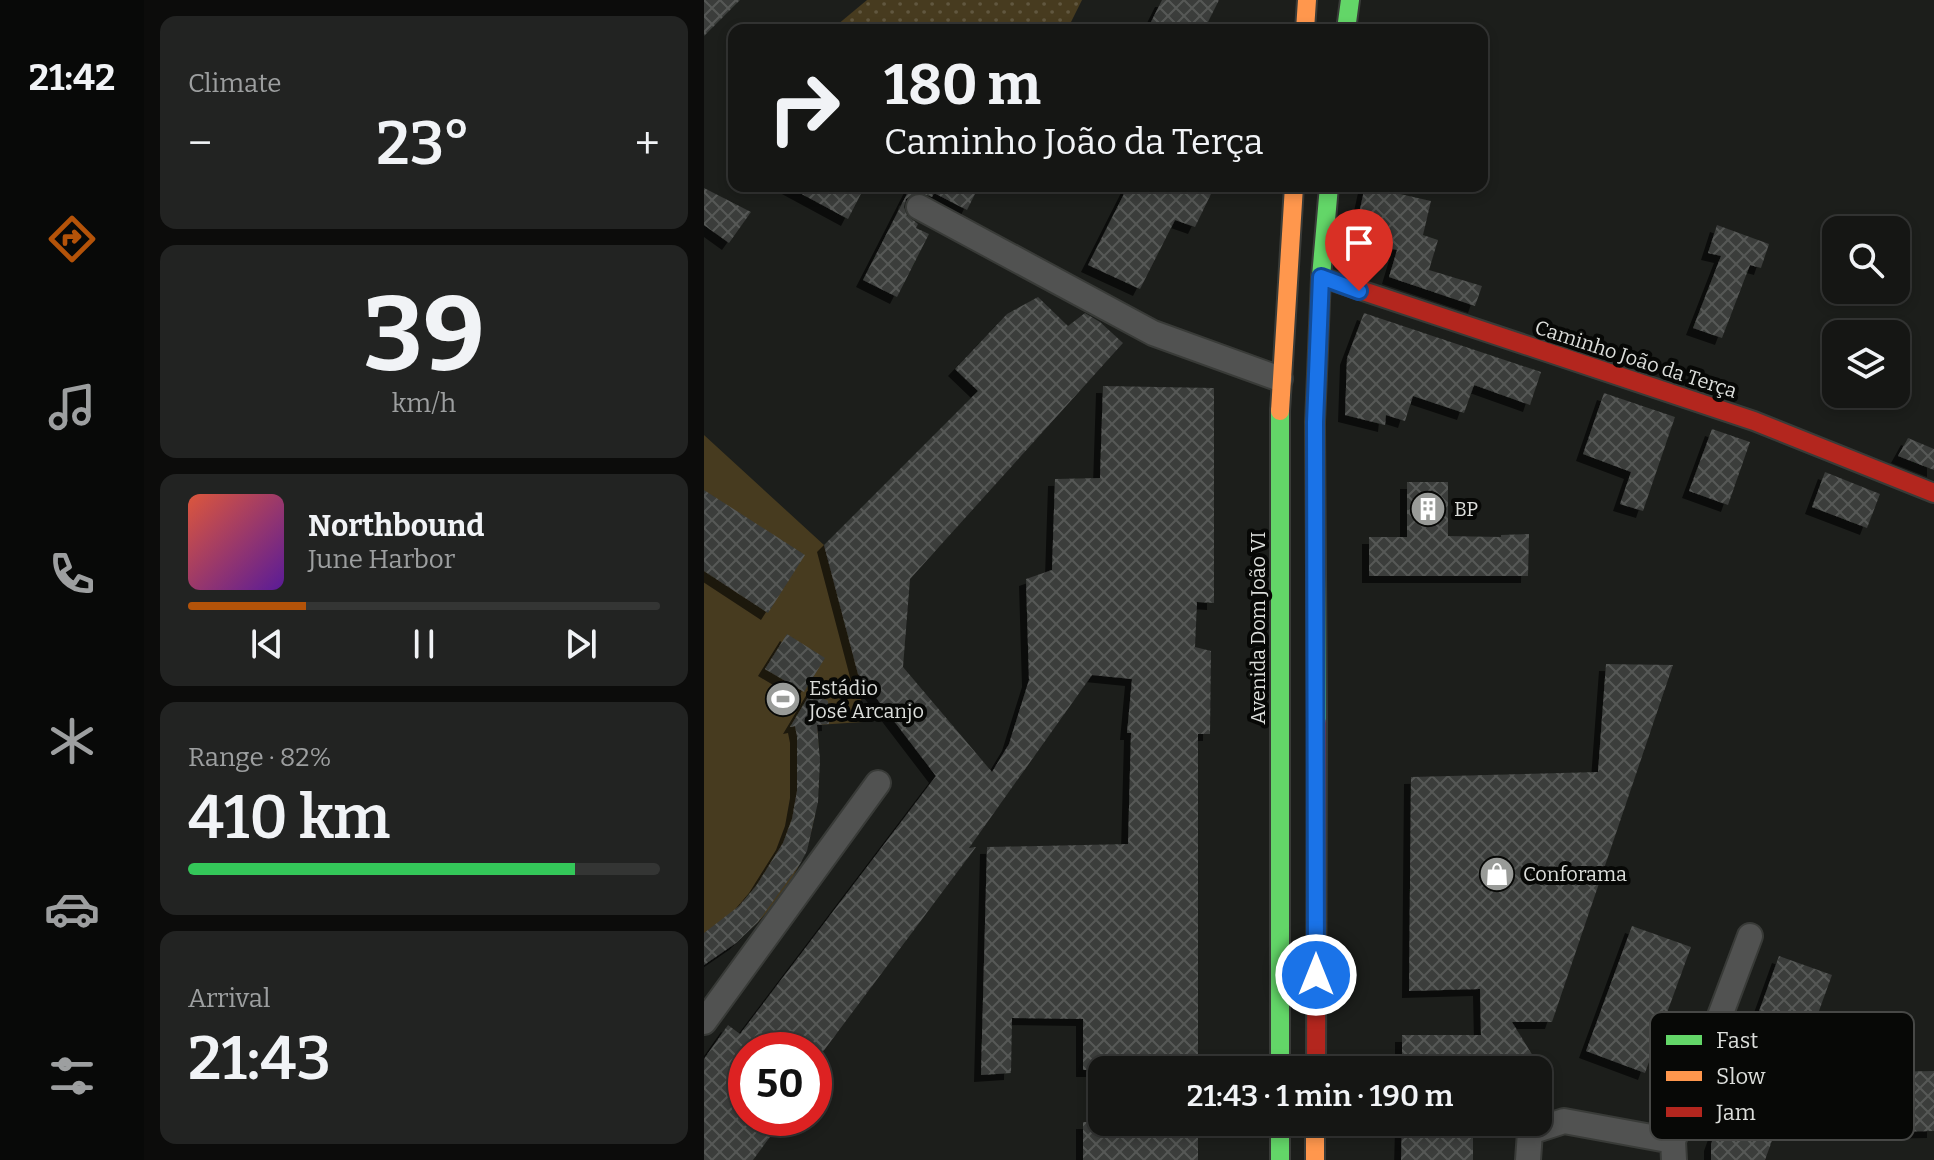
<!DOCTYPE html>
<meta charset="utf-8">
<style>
body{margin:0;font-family:Bitter,serif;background:#222322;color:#f1f3f6;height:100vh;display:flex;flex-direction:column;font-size:30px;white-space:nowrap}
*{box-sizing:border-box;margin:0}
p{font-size:26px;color:#9d9fa0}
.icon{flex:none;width:44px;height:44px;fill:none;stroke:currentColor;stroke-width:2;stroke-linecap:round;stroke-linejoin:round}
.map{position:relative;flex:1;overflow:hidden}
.panel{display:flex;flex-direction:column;gap:16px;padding:16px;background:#0c0c0b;width:560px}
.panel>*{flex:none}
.hud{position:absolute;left:24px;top:24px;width:760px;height:168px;border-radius:16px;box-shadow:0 4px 12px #0003,0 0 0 2px #343534;background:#151614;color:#f1f3f6;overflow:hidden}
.fabs{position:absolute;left:1118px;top:216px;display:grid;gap:16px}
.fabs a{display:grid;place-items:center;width:88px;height:88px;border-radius:16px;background:#151614;box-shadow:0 4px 12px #0003,0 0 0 2px #343534;font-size:40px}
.speed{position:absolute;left:24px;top:1032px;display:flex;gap:16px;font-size:40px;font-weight:700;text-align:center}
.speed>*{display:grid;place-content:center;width:104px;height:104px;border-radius:50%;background:#151614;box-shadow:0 4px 12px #0003,0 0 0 2px #343534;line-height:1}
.speed .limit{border:12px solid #d22;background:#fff;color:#111}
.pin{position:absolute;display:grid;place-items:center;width:68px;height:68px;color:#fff;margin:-82px -34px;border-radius:50% 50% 50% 0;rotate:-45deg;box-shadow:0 0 8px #0007}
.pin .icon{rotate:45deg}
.me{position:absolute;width:88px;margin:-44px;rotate:0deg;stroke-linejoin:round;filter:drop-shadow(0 0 6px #0008)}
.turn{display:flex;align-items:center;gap:28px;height:168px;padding:0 24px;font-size:36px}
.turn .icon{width:104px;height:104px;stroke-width:2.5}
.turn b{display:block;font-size:56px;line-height:68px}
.big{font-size:60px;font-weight:600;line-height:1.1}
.panel .widget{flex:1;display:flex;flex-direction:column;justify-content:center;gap:12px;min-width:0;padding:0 28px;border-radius:16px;background:#222322}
.panel .dial{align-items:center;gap:0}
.dial b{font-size:104px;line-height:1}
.song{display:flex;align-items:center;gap:24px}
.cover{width:96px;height:96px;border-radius:12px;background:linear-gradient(135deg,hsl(10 70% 55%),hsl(270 70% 35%))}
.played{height:8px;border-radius:4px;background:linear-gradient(90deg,#b45309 25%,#343534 25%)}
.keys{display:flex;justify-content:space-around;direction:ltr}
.heat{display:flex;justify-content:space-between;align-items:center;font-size:44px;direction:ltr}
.charge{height:12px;border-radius:6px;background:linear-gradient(90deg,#34c759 82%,#343534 0)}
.trip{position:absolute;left:384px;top:1056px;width:464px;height:80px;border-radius:16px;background:#151614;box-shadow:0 4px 12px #0003,0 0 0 2px #343534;font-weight:600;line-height:80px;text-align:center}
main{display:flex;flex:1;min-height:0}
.menu{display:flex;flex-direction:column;width:144px;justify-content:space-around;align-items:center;background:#080908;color:#9d9fa0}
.menu .icon{width:56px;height:56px}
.menu .active{color:#b45309}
.menu b{font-size:36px;color:#f1f3f6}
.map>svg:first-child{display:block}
.grass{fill:url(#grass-dots)}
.pitch{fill:#473b1f}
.building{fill:url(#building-cross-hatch);filter:url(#shadow)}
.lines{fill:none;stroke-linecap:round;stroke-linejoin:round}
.street-casing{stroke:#393b38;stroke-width:28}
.fast-casing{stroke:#393b38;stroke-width:22}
.slow-casing{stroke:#393b38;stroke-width:22}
.jam-casing{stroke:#393b38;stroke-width:22}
.street{stroke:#515251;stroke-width:24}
.fast{stroke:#63d668;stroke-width:18}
.slow{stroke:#ff974d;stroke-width:18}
.jam{stroke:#b3261e;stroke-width:18}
.route-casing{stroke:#114b97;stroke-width:20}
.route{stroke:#1a73e8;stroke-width:14}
.labels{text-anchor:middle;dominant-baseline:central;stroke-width:8;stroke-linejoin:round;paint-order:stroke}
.street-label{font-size:20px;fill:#dcdedb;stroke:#070806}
.poi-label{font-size:20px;fill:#dcdedb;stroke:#070806;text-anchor:start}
.key{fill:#070806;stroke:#474846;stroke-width:2}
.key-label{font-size:22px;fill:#dcdedb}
</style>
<main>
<nav class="menu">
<b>21:42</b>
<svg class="icon active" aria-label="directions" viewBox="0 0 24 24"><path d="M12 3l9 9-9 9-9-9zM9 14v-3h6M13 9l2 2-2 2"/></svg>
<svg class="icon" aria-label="music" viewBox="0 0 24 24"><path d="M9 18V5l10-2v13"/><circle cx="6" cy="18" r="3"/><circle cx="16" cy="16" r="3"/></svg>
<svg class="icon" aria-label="phone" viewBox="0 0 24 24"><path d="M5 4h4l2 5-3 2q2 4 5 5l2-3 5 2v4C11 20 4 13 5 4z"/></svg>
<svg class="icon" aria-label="climate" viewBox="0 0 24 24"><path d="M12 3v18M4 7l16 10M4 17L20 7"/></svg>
<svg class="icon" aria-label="car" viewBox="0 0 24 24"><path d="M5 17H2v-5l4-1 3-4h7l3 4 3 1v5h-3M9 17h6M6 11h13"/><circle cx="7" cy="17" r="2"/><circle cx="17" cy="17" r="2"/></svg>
<svg class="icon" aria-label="filters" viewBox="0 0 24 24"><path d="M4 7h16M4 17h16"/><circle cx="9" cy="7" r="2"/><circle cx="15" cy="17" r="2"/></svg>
</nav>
<section class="panel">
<div class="widget"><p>Climate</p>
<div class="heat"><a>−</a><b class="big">23°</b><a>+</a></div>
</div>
<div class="widget dial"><b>39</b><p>km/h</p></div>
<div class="widget">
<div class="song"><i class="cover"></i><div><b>Northbound</b><p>June Harbor</p></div></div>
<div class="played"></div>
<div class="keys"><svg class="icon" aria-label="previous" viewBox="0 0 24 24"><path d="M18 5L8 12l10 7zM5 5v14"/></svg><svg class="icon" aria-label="pause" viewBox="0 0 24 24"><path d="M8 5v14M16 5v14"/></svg><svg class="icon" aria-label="next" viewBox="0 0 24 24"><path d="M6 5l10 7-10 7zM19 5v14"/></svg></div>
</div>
<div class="widget"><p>Range · 82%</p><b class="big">410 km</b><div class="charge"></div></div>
<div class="widget"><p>Arrival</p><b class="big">21:43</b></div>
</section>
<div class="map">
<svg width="1230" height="1160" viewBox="0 0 1230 1160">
<defs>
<pattern id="grass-dots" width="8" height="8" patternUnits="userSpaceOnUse" patternTransform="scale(2)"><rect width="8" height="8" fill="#473b1f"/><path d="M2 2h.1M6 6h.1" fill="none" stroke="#61573f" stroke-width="1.8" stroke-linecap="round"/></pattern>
<pattern id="building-cross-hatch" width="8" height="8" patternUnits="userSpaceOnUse" patternTransform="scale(2)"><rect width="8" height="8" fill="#3a3c3a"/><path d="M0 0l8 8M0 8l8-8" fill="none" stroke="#565856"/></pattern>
<filter id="shadow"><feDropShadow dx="-7" dy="7" stdDeviation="0" flood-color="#0009"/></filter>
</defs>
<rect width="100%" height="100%" fill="#1c1e1b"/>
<!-- grass -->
<path class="grass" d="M 163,0 L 378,0 L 363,30 L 127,30 Z"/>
<!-- pitch -->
<path class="pitch" d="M 0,435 L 120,545 L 155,675 L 159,722 L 113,725 C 123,837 95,903 0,964 Z"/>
<!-- building -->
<path class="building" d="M 0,0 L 36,0 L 0,36 Z
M 458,0 L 515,0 L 500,30 L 443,30 Z
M 83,186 L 161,186 L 144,219 Z
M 207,186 L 275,186 L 263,210 L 230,193 L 228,197 L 214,192 L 202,199 L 200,207 L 203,215 L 214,224 L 212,228 L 225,234 L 193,297 L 159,280 Z
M 424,186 L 490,186 L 507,194 L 491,227 L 471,220 L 436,289 L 384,265 Z
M 661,186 L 727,201 L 719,235 L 734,240 L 725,270 L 778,286 L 771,306 L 685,277 L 693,250 L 649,241 Z
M 0,188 L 47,212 L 25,243 L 0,225 Z
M 1013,225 L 1065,244 L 1057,268 L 1046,265 L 1018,338 L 989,328 L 1017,256 L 1004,253 Z
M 334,297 L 364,326 L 381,313 L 396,322 L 419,343 L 206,579 L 199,667 L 288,772 L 305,744 L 325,680 L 322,579 L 348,570 L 351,479 L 396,478 L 399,386 L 510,388 L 510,603 L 493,602 L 491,647 L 507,651 L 506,734 L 494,734 L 494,1070 L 379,1070 L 379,1019 L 308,1018 L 307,1073 L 277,1075 L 283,847 L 424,844 L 427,733 L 423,733 L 428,679 L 388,675 L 265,848 L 272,847 L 112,1061 L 110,1050 L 42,1050 L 42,1118 L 80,1118 L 49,1160 L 0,1160 L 0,1059 L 24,1025 L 36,1034 L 232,776 L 154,674 L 120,545 L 274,391 L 251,369 L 303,314 Z
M 660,313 L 837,372 L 826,405 L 770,385 L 760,413 L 709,396 L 701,421 L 682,415 L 681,425 L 641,415 L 643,358 Z
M 900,393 L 971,417 L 939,511 L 916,504 L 927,472 L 879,454 Z
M 1008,429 L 1046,442 L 1024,505 L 985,491 Z
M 1204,438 L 1230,449 L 1230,470 L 1194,456 Z
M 1121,472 L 1176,494 L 1163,528 L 1108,507 Z
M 703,482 L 744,482 L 744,536 L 797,537 L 797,535 L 825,534 L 824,576 L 665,576 L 665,537 L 703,537 Z
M 0,490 L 101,555 L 64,613 L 0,571 Z
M 83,634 L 121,658 L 100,692 L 61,669 Z
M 902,664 L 969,665 L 848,1022 L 808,1022 L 829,1056 L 826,1070 L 698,1070 L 698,1035 L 777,1035 L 776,989 L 705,991 L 707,777 L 894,772 Z
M 110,687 L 110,693 L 124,701 L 125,724 L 113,725 L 116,760 L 114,802 L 103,851 L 96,864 L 54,922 L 32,943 L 0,965 L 0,933 L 35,906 L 52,886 L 79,843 L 88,819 L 93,791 L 93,736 L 91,726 L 86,727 Z
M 928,926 L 987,947 L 941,1073 L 882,1051 Z
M 1075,956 L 1128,975 L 1061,1160 L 1007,1160 L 1007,1144 Z
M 1230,1071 L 1230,1131 L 1183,1132 L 1184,1122 L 1178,1122 L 1178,1072 Z
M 379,1122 L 494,1122 L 494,1160 L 379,1160 Z
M 698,1122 L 769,1122 L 769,1160 L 697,1160 Z"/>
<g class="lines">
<defs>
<path id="street" d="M 215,207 L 449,333 L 576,379
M 0,1022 L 174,783
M 824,1160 L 826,1132 L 860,1121 L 969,1141
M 970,1160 L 969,1141 L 1046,936"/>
<path id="fast" d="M 642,30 L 646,0
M 576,411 L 576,1070
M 613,723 L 611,422 L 617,277 L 625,186
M 576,1122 L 576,1160"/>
<path id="slow" d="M 601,30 L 603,0
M 576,411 L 590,186
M 611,1122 L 611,1160"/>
<path id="jam" d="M 617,277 L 1050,421 L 1230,493
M 612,1070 L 613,723"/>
</defs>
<!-- street casing -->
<use href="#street" class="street-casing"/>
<!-- fast casing -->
<use href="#fast" class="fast-casing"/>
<!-- slow casing -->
<use href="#slow" class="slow-casing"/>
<!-- jam casing -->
<use href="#jam" class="jam-casing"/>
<!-- street -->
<use href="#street" class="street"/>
<!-- fast -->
<use href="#fast" class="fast"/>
<!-- slow -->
<use href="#slow" class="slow"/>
<!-- jam -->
<use href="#jam" class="jam"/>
</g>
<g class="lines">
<defs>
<path id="route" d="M 612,975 L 611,422 L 617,277 L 655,291"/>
</defs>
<!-- route casing -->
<use href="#route" class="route-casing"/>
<!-- route -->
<use href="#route" class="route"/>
</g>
<!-- icons -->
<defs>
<symbol id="building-disc" viewBox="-11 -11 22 22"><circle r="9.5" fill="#999b98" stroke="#070806"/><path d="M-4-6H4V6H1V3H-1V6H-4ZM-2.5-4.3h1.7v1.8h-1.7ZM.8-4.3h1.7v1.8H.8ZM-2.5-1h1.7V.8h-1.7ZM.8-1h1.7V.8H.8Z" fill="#fff"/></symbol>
<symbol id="stadium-disc" viewBox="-11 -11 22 22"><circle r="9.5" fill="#999b98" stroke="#070806"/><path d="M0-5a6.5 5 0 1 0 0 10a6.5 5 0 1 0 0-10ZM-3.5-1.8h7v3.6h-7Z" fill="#fff"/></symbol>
<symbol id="shop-disc" viewBox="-11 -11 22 22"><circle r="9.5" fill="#999b98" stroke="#070806"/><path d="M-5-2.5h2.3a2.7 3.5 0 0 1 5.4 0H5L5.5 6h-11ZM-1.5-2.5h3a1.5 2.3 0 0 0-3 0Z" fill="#fff"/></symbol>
</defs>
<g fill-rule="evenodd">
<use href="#building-disc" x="704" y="489" width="40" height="40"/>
<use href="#stadium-disc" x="59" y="679" width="40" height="40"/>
<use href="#shop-disc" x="773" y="854" width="40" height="40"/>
</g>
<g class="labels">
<!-- street labels -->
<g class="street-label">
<text transform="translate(932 359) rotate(18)">Caminho João da Terça</text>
<text transform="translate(554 628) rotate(-90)">Avenida Dom João VI</text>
</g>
<!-- poi labels -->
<g class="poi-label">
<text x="750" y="509">BP</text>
<text x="105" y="688">Estádio<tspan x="105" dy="23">José Arcanjo</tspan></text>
<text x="819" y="874">Conforama</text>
</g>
</g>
<!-- legend -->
<rect x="946" y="1012" width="264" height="128" rx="12" class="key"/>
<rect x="962" y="1035" width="36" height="10" fill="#63d668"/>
<rect x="962" y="1071" width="36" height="10" fill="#ff974d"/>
<rect x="962" y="1107" width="36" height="10" fill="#b3261e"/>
<g class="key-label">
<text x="1012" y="1048">Fast</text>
<text x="1012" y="1084">Slow</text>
<text x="1012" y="1120">Jam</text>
</g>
</svg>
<div class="fabs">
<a><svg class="icon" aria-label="search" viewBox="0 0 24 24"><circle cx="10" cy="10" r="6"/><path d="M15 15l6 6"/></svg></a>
<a><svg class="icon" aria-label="layers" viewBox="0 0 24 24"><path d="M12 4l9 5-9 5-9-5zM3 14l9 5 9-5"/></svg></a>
</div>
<div class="speed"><div class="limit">50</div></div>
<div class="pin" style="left:655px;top:291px;background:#d93025"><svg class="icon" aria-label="arrive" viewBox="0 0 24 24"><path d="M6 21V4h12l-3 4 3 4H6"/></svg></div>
<svg class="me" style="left:612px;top:975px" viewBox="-20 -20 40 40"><circle r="17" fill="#1a73e8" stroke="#fff" stroke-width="3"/><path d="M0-11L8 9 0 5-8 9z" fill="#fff"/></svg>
<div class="trip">21:43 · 1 min · 190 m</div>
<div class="hud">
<div class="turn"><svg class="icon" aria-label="right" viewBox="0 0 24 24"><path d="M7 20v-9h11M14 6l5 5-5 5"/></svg><div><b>180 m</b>Caminho João da Terça</div></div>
</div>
</div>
</main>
